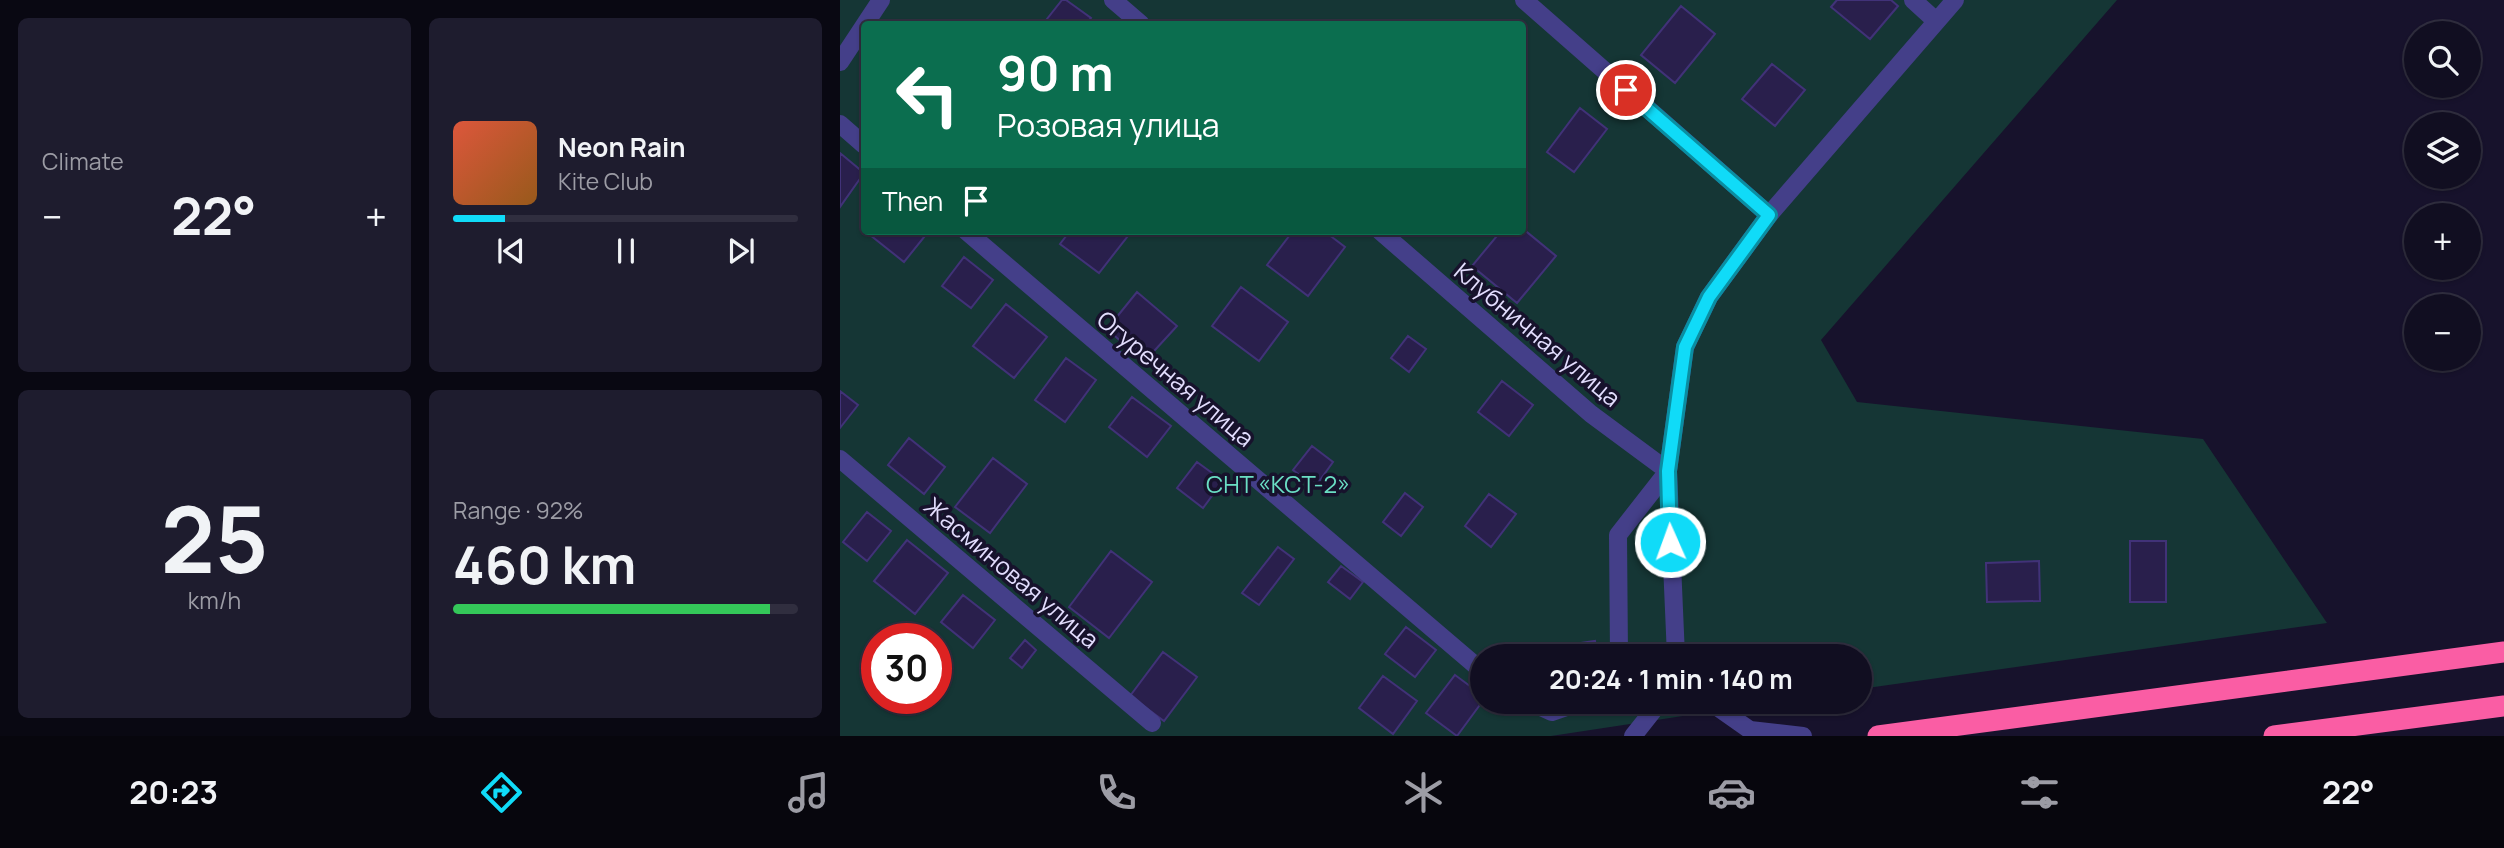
<!DOCTYPE html>
<meta charset="utf-8">
<style>
body{margin:0;font-family:Manrope,sans-serif;background:#1e1c2e;color:#f1f3f6;height:100vh;display:flex;flex-direction:column;font-size:26px;white-space:nowrap}
*{box-sizing:border-box;margin:0}
p{font-size:23px;color:#9c9ca5}
.icon{flex:none;width:38px;height:38px;fill:none;stroke:currentColor;stroke-width:2;stroke-linecap:round;stroke-linejoin:round}
.map{position:relative;flex:1;overflow:hidden}
.sheet{display:flex;flex-direction:column;gap:18px;padding:18px;background:#090812;width:840px}
.sheet>*{flex:none}
.banner{position:absolute;left:21px;top:21px;width:665px;height:214px;border-radius:7px;box-shadow:0 2px 5px #0004,0 0 0 2px #302e3f;background:#0b6e4f;color:#fff;overflow:hidden}
.tools{position:absolute;left:1564px;top:21px;display:grid;gap:14px}
.tools a{display:grid;place-items:center;width:77px;height:77px;border-radius:50%;background:#110e21;box-shadow:0 2px 5px #0004,0 0 0 2px #302e3f;font-size:35px}
.speed{position:absolute;left:21px;top:623px;display:flex;gap:14px;font-size:35px;font-weight:700;text-align:center}
.speed>*{display:grid;place-content:center;width:91px;height:91px;border-radius:50%;background:#110e21;box-shadow:0 2px 5px #0004,0 0 0 2px #302e3f;line-height:1}
.speed .limit{border:10px solid #d22;background:#fff;color:#111}
.pin{position:absolute;display:grid;place-items:center;width:60px;height:60px;color:#fff;margin:-30px;border:4px solid #fff;border-radius:50%;box-shadow:0 2px 7px #0007}
.me{position:absolute;width:77px;margin:-38px;rotate:358deg;stroke-linejoin:round;filter:drop-shadow(0 0 5px #0008)}
.turn{display:flex;align-items:center;gap:24px;height:147px;padding:0 21px;font-size:32px}
.turn .icon{width:91px;height:91px;stroke-width:2.5}
.turn b{display:block;font-size:49px;line-height:60px}
.then{display:flex;align-items:center;height:66px;padding:0 21px;background:#0003;gap:14px;font-size:26px}
.big{font-size:52px;font-weight:700;line-height:1.1}
.sheet .tile{flex:1;display:flex;flex-direction:column;justify-content:center;gap:10px;min-width:0;padding:0 24px;border-radius:10px;background:#1e1c2e}
.sheet .dial{align-items:center;gap:0}
.dial b{font-size:91px;line-height:1}
.song{display:flex;align-items:center;gap:21px}
.cover{width:84px;height:84px;border-radius:10px;background:linear-gradient(135deg,hsl(10 70% 55%),hsl(30 70% 35%))}
.played{height:7px;border-radius:4px;background:linear-gradient(90deg,#10dbf8 15%,#302e3f 15%)}
.keys{display:flex;justify-content:space-around;direction:ltr}
.heat{display:flex;justify-content:space-between;align-items:center;font-size:38px;direction:ltr}
.charge{height:10px;border-radius:5px;background:linear-gradient(90deg,#34c759 92%,#302e3f 0)}
.sheet .tiles{flex:1;display:grid;gap:18px;grid-template-columns:repeat(2,1fr)}
.trip{position:absolute;left:630px;top:644px;width:402px;height:70px;border-radius:35px;background:#110e21;box-shadow:0 2px 5px #0004,0 0 0 2px #302e3f;font-weight:700;line-height:70px;text-align:center}
.tab-bar{display:flex;height:112px;justify-content:space-around;align-items:center;background:#07060d;color:#9c9ca5}
.tab-bar .icon{width:49px;height:49px}
.tab-bar .current{color:#10dbf8}
.tab-bar b{font-size:32px;color:#f1f3f6}
main{display:flex;flex:1;min-height:0}
.map>svg:first-child{display:block}
.green{fill:#153635;fill-rule:evenodd}
.building{fill:#291f4c;stroke:#413278;stroke-width:2}
.lines{fill:none;stroke-linecap:round;stroke-linejoin:round}
.street{stroke:#443f89;stroke-width:18}
.highway{stroke:#fa5da4;stroke-width:21}
.route-casing{stroke:#0a8ea1;stroke-width:18}
.route{stroke:#10dbf8;stroke-width:12}
.labels{text-anchor:middle;dominant-baseline:central;stroke-width:7;stroke-linejoin:round;paint-order:stroke}
.street-label{font-size:24px;fill:#e3defe;stroke:#17122c}
.park-label{font-size:24px;fill:#6adec4;stroke:#17122c}
</style>
<main>
<section class="sheet">
<div class="tiles">
<div class="tile"><p>Climate</p>
<div class="heat"><a>−</a><b class="big">22°</b><a>+</a></div>
</div>
<div class="tile">
<div class="song"><i class="cover"></i><div><b>Neon Rain</b><p>Kite Club</p></div></div>
<div class="played"></div>
<div class="keys"><svg class="icon" aria-label="previous" viewBox="0 0 24 24"><path d="M18 5L8 12l10 7zM5 5v14"/></svg><svg class="icon" aria-label="pause" viewBox="0 0 24 24"><path d="M8 5v14M16 5v14"/></svg><svg class="icon" aria-label="next" viewBox="0 0 24 24"><path d="M6 5l10 7-10 7zM19 5v14"/></svg></div>
</div>
<div class="tile dial"><b>25</b><p>km/h</p></div>
<div class="tile"><p>Range · 92%</p><b class="big">460 km</b><div class="charge"></div></div>
</div>
</section>
<div class="map">
<svg width="1664" height="736" viewBox="0 0 1664 736">
<rect width="100%" height="100%" fill="#17122c"/>
<!-- green -->
<path class="green" d="M 0,0 L 1277,0 L 981,340 L 1017,402 L 1363,439 L 1487,623 L 1020,689 L 1020,656 L 642,656 L 642,702 L 935,702 L 711,736 L 0,736 ZM 24,24 L 682,24 L 682,231 L 24,231 ZM 37,639 L 96,639 L 96,698 L 37,698 Z"/>
<!-- building -->
<path class="building" d="M 222,0 L 226,0 L 251,18 L 246,24 L 203,24 Z
M 997,0 L 1051,0 L 1058,6 L 1030,39 L 991,7 Z
M 841,6 L 875,34 L 835,83 L 801,55 Z
M 932,64 L 965,90 L 935,126 L 902,99 Z
M 740,108 L 767,129 L 734,172 L 707,152 Z
M 0,153 L 24,173 L 0,207 Z
M 682,228 L 716,256 L 677,303 L 632,266 L 661,231 L 682,231 Z
M 25,231 L 89,231 L 64,262 Z
M 230,231 L 290,231 L 291,232 L 259,273 L 220,244 Z
M 453,231 L 484,231 L 505,247 L 468,296 L 427,265 Z
M 124,257 L 153,280 L 131,308 L 102,286 Z
M 401,287 L 448,322 L 419,361 L 372,326 Z
M 297,292 L 337,326 L 304,362 L 267,329 Z
M 166,304 L 207,337 L 174,378 L 133,346 Z
M 568,336 L 586,349 L 569,372 L 551,358 Z
M 226,358 L 256,380 L 225,422 L 195,400 Z
M 662,381 L 693,405 L 669,436 L 638,412 Z
M 0,391 L 18,405 L 0,428 Z
M 292,397 L 331,426 L 307,457 L 269,427 Z
M 69,438 L 105,467 L 84,494 L 48,465 Z
M 472,446 L 493,462 L 475,487 L 453,470 Z
M 153,458 L 187,484 L 150,533 L 115,507 Z
M 357,462 L 383,481 L 363,508 L 337,488 Z
M 565,493 L 583,507 L 561,536 L 543,522 Z
M 649,494 L 676,514 L 651,547 L 625,526 Z
M 27,512 L 51,531 L 27,561 L 3,542 Z
M 67,540 L 108,573 L 75,614 L 34,581 Z
M 1290,541 L 1326,541 L 1326,602 L 1290,602 Z
M 438,547 L 454,559 L 419,605 L 402,593 Z
M 271,551 L 312,582 L 269,638 L 229,607 Z
M 1199,561 L 1200,601 L 1147,602 L 1146,563 Z
M 501,566 L 523,582 L 510,599 L 488,582 Z
M 123,595 L 155,620 L 133,648 L 101,622 Z
M 566,627 L 596,650 L 575,677 L 545,654 Z
M 185,640 L 196,650 L 182,668 L 170,658 Z
M 755,641 L 757,656 L 714,656 L 713,647 Z
M 323,652 L 357,677 L 324,721 L 290,696 Z
M 615,675 L 642,695 L 642,702 L 617,736 L 586,713 Z
M 543,676 L 577,701 L 553,734 L 519,708 Z"/>
<g class="lines">
<!-- street -->
<path class="street" d="M 273,0 L 301,24
M 684,0 L 929,215
M 1073,0 L 1096,21
M 0,62 L 41,0
M 0,124 L 24,145
M 126,231 L 642,671
M 540,231 L 751,414 L 828,471 L 778,535 L 779,656
M 0,459 L 312,723
M 836,656 L 828,471 L 845,347 L 869,297 L 929,215 L 1115,0
M 690,702 L 712,712 L 741,702
M 870,702 L 910,730 L 963,736
M 793,736 L 820,702"/>
<!-- highway -->
<path class="highway" d="M 1038,736 L 1664,652
M 1434,736 L 1664,706"/>
</g>
<g class="lines">
<defs>
<path id="route" d="M 786,90 L 929,215 L 869,297 L 845,347 L 828,471 L 830,542"/>
</defs>
<!-- route casing -->
<use href="#route" class="route-casing"/>
<!-- route -->
<use href="#route" class="route"/>
</g>
<g class="labels">
<!-- street labels -->
<g class="street-label">
<text transform="translate(698 334) rotate(40)">Клубничная улица</text>
<text transform="translate(336 378) rotate(40)">Огуречная улица</text>
<text transform="translate(172 572) rotate(40)">Жасминовая улица</text>
</g>
<!-- park labels -->
<g class="park-label">
<text x="438" y="483">СНТ «КСТ-2»</text>
</g>
</g>
</svg>
<div class="tools">
<a><svg class="icon" aria-label="search" viewBox="0 0 24 24"><circle cx="10" cy="10" r="6"/><path d="M15 15l6 6"/></svg></a>
<a><svg class="icon" aria-label="layers" viewBox="0 0 24 24"><path d="M12 4l9 5-9 5-9-5zM3 14l9 5 9-5"/></svg></a>
<a>+</a>
<a>−</a>
</div>
<div class="speed"><div class="limit">30</div></div>
<div class="pin" style="left:786px;top:90px;background:#d93025"><svg class="icon" aria-label="arrive" viewBox="0 0 24 24"><path d="M6 21V4h12l-3 4 3 4H6"/></svg></div>
<svg class="me" style="left:830px;top:542px" viewBox="-20 -20 40 40"><circle r="17" fill="#10dbf8" stroke="#fff" stroke-width="3"/><path d="M0-11L8 9 0 5-8 9z" fill="#fff"/></svg>
<div class="trip">20:24 · 1 min · 140 m</div>
<div class="banner">
<div class="turn"><svg class="icon" aria-label="left" viewBox="0 0 24 24"><path d="M17 20v-9H6M10 6l-5 5 5 5"/></svg><div><b>90 m</b>Розовая улица</div></div>
<div class="then">Then<svg class="icon" aria-label="arrive" viewBox="0 0 24 24"><path d="M6 21V4h12l-3 4 3 4H6"/></svg></div>
</div>
</div>
</main>
<nav class="tab-bar">
<b>20:23</b>
<svg class="icon current" aria-label="directions" viewBox="0 0 24 24"><path d="M12 3l9 9-9 9-9-9zM9 14v-3h6M13 9l2 2-2 2"/></svg>
<svg class="icon" aria-label="music" viewBox="0 0 24 24"><path d="M9 18V5l10-2v13"/><circle cx="6" cy="18" r="3"/><circle cx="16" cy="16" r="3"/></svg>
<svg class="icon" aria-label="phone" viewBox="0 0 24 24"><path d="M5 4h4l2 5-3 2q2 4 5 5l2-3 5 2v4C11 20 4 13 5 4z"/></svg>
<svg class="icon" aria-label="climate" viewBox="0 0 24 24"><path d="M12 3v18M4 7l16 10M4 17L20 7"/></svg>
<svg class="icon" aria-label="car" viewBox="0 0 24 24"><path d="M5 17H2v-5l4-1 3-4h7l3 4 3 1v5h-3M9 17h6M6 11h13"/><circle cx="7" cy="17" r="2"/><circle cx="17" cy="17" r="2"/></svg>
<svg class="icon" aria-label="filters" viewBox="0 0 24 24"><path d="M4 7h16M4 17h16"/><circle cx="9" cy="7" r="2"/><circle cx="15" cy="17" r="2"/></svg>
<b>22°</b>
</nav>
